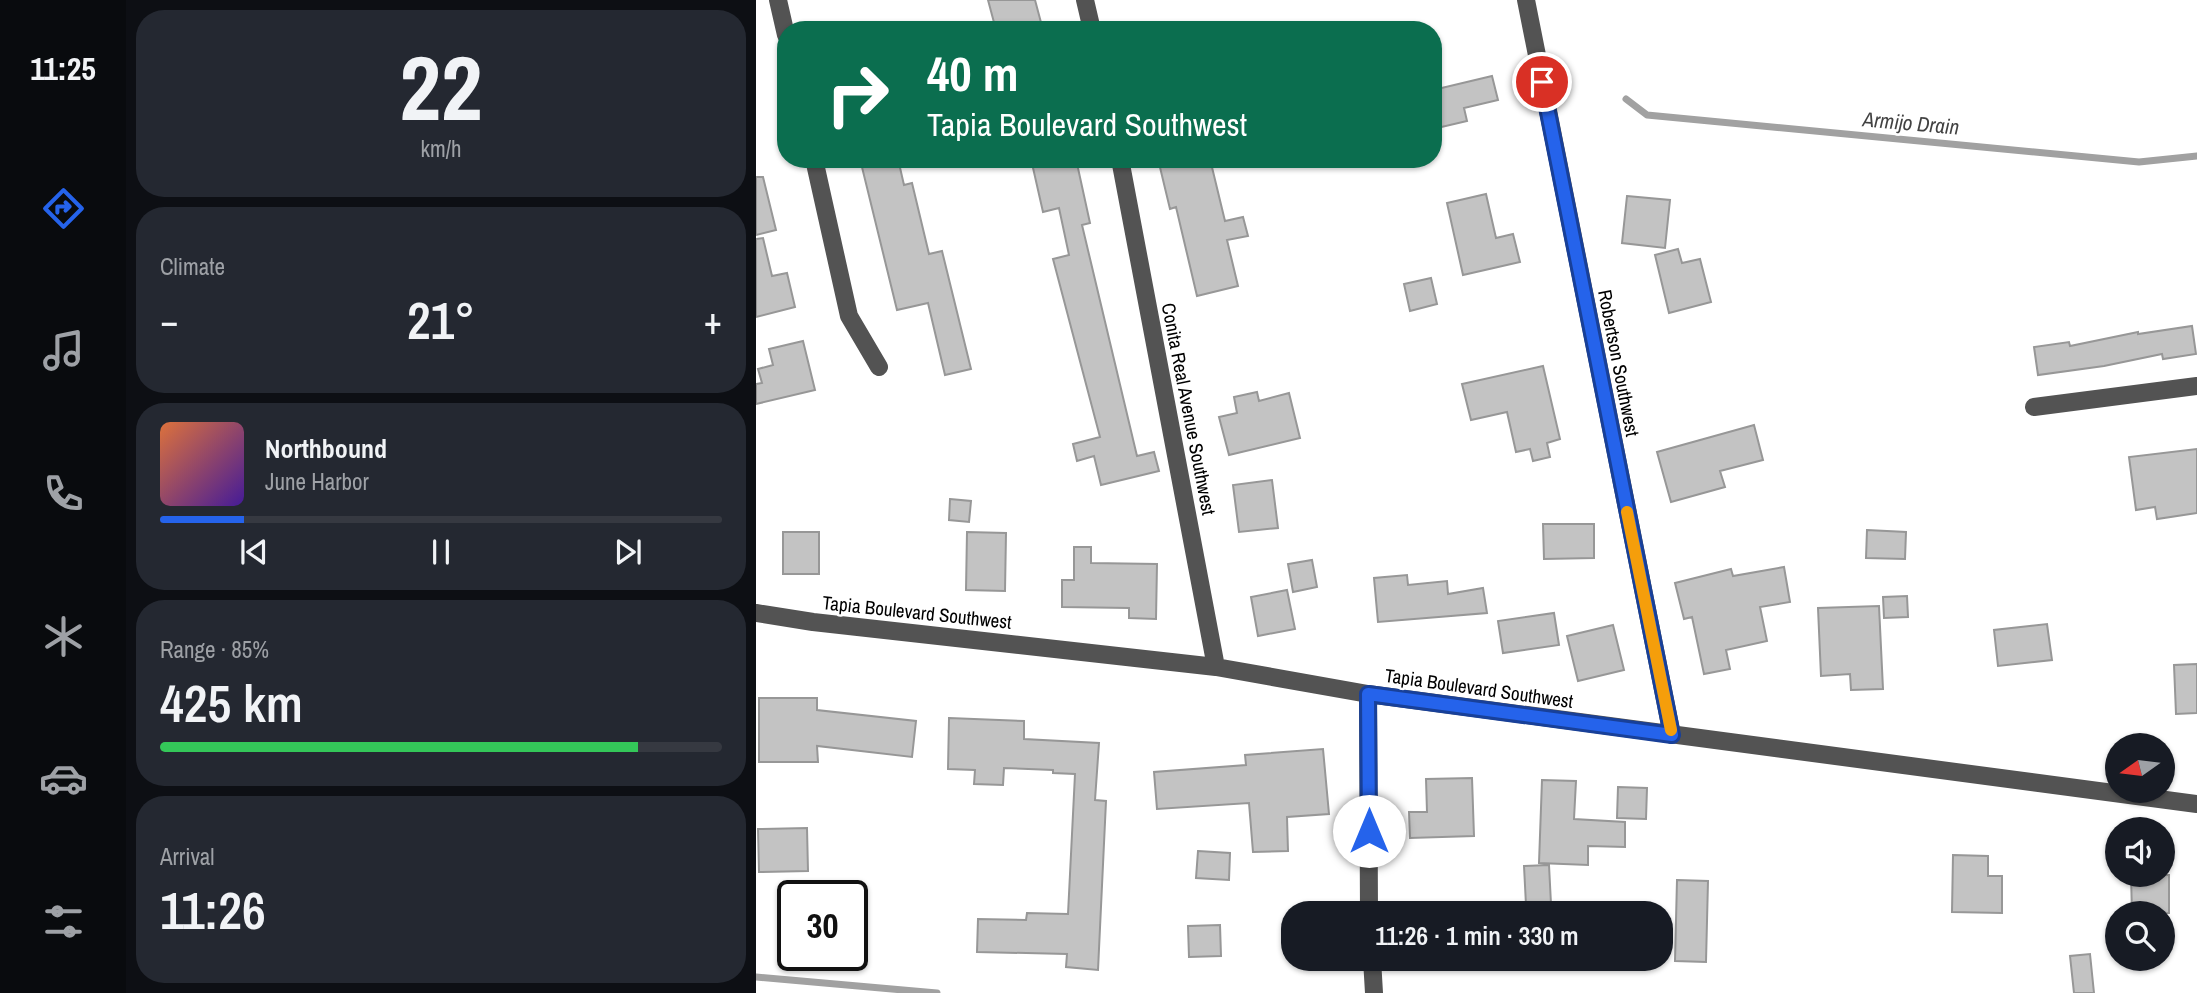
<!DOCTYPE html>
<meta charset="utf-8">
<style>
body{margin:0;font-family:"Archivo Narrow",sans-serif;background:#242831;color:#f1f3f6;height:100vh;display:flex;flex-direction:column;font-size:26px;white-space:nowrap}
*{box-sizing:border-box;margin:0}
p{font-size:23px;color:#9ea1a6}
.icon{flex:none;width:38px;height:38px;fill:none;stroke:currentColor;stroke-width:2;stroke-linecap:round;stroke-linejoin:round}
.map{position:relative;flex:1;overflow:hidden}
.details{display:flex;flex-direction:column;gap:10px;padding:10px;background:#0d0f14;width:630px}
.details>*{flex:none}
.hud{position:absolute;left:21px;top:21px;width:665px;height:147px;border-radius:28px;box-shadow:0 2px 5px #0004;background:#0b6e4f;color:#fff;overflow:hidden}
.needle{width:46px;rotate:256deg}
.fabs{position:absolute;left:1349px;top:733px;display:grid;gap:14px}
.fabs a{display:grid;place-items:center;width:70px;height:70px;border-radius:50%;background:#171b24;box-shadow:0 2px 5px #0004;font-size:35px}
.speed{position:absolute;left:21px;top:880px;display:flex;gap:14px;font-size:35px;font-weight:700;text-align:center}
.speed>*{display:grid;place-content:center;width:91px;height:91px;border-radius:50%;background:#171b24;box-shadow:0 2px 5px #0004;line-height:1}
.speed .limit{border:4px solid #111;border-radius:10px;background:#fff;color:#111}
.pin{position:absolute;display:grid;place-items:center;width:60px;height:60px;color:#fff;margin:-30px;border:4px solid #fff;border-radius:50%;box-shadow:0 2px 7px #0007}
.me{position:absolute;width:77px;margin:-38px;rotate:0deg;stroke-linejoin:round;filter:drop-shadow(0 0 5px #0008)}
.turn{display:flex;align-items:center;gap:24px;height:147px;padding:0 35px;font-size:32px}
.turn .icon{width:91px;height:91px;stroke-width:2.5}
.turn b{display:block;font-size:49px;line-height:60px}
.big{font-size:52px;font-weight:600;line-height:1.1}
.details .widget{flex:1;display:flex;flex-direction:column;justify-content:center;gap:10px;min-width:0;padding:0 24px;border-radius:28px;background:#242831}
.details .dial{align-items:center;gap:0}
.dial b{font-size:91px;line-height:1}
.song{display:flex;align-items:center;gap:21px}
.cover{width:84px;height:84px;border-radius:10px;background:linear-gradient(135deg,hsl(20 70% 55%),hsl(260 70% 35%))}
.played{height:7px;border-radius:4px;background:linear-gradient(90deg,#2563eb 15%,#363941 15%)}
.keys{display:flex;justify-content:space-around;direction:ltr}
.heat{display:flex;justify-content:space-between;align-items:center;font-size:38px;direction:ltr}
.charge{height:10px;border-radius:5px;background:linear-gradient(90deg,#34c759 85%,#363941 0)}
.trip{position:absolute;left:525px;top:901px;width:392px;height:70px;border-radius:28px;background:#171b24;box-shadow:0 2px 5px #0004;font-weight:600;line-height:70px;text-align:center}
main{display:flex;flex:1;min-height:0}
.tabs{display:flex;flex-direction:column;width:126px;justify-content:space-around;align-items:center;background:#090b0e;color:#9ea1a6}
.tabs .icon{width:49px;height:49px}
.tabs .on{color:#2563eb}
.tabs b{font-size:32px;color:#f1f3f6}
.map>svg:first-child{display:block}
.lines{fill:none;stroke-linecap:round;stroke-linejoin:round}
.stream{stroke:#a1a1a1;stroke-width:7}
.building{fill:#c3c3c3;stroke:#979797;stroke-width:2}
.minor{stroke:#535353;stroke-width:18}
.route-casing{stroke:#184099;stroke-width:18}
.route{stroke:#2563eb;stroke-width:12}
.slow{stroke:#f59e0b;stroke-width:12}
.labels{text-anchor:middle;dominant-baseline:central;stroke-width:5;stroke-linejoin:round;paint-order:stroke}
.street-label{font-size:19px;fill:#000;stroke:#fff}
.water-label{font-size:21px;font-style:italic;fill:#424242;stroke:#fff}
</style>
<main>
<nav class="tabs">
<b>11:25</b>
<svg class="icon on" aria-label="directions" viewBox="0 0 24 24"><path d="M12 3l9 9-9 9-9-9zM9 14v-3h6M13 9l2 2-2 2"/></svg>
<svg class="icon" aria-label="music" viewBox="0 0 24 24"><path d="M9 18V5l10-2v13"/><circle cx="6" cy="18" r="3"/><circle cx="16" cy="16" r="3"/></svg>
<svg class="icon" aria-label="phone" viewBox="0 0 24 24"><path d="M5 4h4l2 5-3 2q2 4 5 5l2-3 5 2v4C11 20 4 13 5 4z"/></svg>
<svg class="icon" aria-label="climate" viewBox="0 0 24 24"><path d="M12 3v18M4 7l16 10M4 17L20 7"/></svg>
<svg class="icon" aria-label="car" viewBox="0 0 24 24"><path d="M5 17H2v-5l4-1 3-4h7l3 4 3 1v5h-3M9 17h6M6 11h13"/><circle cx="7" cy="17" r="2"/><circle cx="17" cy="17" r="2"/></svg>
<svg class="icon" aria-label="filters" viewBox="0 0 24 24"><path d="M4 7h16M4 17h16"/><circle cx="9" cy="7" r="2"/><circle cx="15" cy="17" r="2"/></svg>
</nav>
<section class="details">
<div class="widget dial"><b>22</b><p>km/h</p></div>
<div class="widget"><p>Climate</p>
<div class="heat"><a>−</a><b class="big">21°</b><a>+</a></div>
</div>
<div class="widget">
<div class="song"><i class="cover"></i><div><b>Northbound</b><p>June Harbor</p></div></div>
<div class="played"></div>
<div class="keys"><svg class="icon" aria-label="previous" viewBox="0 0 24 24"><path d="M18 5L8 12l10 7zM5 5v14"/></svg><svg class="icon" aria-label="pause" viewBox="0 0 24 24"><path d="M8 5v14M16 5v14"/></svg><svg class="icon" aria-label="next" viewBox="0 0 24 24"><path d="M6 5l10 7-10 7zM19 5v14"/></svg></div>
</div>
<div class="widget"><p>Range · 85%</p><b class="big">425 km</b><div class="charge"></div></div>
<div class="widget"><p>Arrival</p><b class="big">11:26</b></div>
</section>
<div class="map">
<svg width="1441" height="993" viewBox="0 0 1441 993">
<rect width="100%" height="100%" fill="#fff"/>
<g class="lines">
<!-- stream -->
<path class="stream" d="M 870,99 L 891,115 L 1383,162 L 1441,156
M 0,977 L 181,993"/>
</g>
<!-- building -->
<path class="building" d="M 232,0 L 279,0 L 287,30 L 240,30 Z
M 736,76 L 742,100 L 708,108 L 711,121 L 677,129 L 677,90 Z
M 104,159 L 142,159 L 148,185 L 156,183 L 173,254 L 186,251 L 215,369 L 189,375 L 172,303 L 141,310 Z
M 275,159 L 320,159 L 334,223 L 326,225 L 381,456 L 398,452 L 403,471 L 345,485 L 338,456 L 321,461 L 317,444 L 344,437 L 297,259 L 313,255 L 303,208 L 287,212 Z
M 402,159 L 454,159 L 469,221 L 487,217 L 492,236 L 471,240 L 482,286 L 441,296 L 420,207 L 414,209 Z
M 0,177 L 7,177 L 20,230 L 0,235 Z
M 730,194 L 740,238 L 757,234 L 764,262 L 707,275 L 691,203 Z
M 871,196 L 914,200 L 909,248 L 866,243 Z
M 7,238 L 16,276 L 31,273 L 39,307 L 0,317 L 0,239 Z
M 922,249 L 926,263 L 944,259 L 955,302 L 913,313 L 899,255 Z
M 675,278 L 681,304 L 654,311 L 648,284 Z
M 1436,326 L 1440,354 L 1407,359 L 1406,354 L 1348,366 L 1282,375 L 1278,347 L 1313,342 L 1314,346 L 1382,332 L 1382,334 Z
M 47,341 L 59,390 L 0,404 L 0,384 L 6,383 L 2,369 L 17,365 L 13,349 Z
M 787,366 L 804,439 L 791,443 L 794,457 L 777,461 L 774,449 L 760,452 L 751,412 L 715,420 L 706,384 Z
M 501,392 L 503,401 L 533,393 L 544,438 L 473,455 L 463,417 L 481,413 L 478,397 Z
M 998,425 L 1007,460 L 964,471 L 969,487 L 915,502 L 901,452 Z
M 1441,449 L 1441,513 L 1401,519 L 1399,507 L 1380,510 L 1373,457 Z
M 516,480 L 522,528 L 483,532 L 477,485 Z
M 194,499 L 215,501 L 213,522 L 193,520 Z
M 787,524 L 838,524 L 838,558 L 788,559 Z
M 1111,530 L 1150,532 L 1149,559 L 1110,558 Z
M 27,532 L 63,532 L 63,574 L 27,574 Z
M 211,532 L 250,533 L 249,591 L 210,590 Z
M 318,547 L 335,547 L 335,563 L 401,564 L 400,619 L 373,618 L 373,608 L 306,607 L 306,580 L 318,580 Z
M 556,560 L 561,587 L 537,592 L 532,564 Z
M 1028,567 L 1034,602 L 1004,607 L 1011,641 L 970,650 L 974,669 L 948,674 L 936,617 L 928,619 L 919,583 L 975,569 L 977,576 Z
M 651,575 L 652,585 L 691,581 L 692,594 L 727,588 L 731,613 L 622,622 L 618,578 Z
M 531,590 L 539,629 L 502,636 L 495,597 Z
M 1151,596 L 1152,617 L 1128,618 L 1127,597 Z
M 1123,606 L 1127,689 L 1095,690 L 1094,674 L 1065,676 L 1062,608 Z
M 798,613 L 803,645 L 747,653 L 742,621 Z
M 1291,624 L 1296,660 L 1242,666 L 1238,630 Z
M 857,625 L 868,670 L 822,681 L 811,636 Z
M 1441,664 L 1441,713 L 1420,714 L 1418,665 Z
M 3,698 L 61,698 L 61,710 L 160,721 L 156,757 L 61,746 L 62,762 L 3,762 Z
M 193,718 L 268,721 L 268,739 L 343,743 L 339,800 L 350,801 L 342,970 L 310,967 L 311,954 L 221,952 L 222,919 L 270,920 L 271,913 L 312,914 L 319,774 L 297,773 L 297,770 L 248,768 L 247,785 L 218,784 L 219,770 L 192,769 Z
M 567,749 L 573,814 L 531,817 L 532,851 L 497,852 L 493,803 L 401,809 L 398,772 L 490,765 L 489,755 Z
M 716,778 L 718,836 L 654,838 L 653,812 L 671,812 L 670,779 Z
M 786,780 L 820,781 L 818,819 L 869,822 L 869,847 L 832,846 L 832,865 L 783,863 Z
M 862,787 L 891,788 L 890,819 L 861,818 Z
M 51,828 L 52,871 L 3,872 L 2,829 Z
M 442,851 L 474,853 L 473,880 L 440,878 Z
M 1197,855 L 1232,856 L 1232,876 L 1246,876 L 1246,913 L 1196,912 Z
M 793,865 L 795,904 L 770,905 L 768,866 Z
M 1375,875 L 1413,875 L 1413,913 L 1376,914 Z
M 921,880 L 952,881 L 950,962 L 919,961 Z
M 464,925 L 465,956 L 433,957 L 432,926 Z
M 1334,954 L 1338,993 L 1318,993 L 1314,956 Z"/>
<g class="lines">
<!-- minor -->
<path class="minor" d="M 22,0 L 30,35
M 329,0 L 336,30
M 770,0 L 916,735
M 58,159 L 93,316 L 123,367
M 364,159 L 460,667
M 1278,407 L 1441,386
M 0,613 L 57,622 L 460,667 L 612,694 L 1441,804
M 612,694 L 613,914
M 616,959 L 618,993"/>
</g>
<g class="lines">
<defs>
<path id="route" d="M 613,831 L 612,694 L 916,735 L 786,82"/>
</defs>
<!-- route casing -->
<use href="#route" class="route-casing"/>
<!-- route -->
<use href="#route" class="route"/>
<!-- slow -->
<path class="slow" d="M 871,512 L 915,730"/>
</g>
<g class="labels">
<!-- street labels -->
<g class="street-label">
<text transform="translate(863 363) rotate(79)">Robertson Southwest</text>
<text transform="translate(433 409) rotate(79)">Conita Real Avenue Southwest</text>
<text transform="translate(161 612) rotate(6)">Tapia Boulevard Southwest</text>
<text transform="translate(723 688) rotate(8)">Tapia Boulevard Southwest</text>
</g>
<!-- water labels -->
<g class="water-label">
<text transform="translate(1155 123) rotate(5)">Armijo Drain</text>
</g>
</g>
</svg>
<div class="fabs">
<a><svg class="needle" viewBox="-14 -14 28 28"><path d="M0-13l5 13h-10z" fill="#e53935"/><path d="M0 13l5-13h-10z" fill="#9ea1a6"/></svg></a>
<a><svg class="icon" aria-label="sound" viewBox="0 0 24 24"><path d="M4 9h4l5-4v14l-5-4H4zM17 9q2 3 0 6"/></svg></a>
<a><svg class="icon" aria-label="search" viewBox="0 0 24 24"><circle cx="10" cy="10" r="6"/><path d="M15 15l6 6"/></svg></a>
</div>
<div class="speed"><div class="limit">30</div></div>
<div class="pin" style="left:786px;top:82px;background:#d93025"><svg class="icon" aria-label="arrive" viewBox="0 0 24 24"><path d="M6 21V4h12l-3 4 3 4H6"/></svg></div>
<svg class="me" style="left:613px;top:831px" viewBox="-20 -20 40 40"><circle r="19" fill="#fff"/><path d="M0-13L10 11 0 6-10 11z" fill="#2563eb"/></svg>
<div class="trip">11:26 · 1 min · 330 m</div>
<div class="hud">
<div class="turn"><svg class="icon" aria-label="right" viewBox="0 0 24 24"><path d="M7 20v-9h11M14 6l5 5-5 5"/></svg><div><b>40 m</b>Tapia Boulevard Southwest</div></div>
</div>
</div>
</main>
